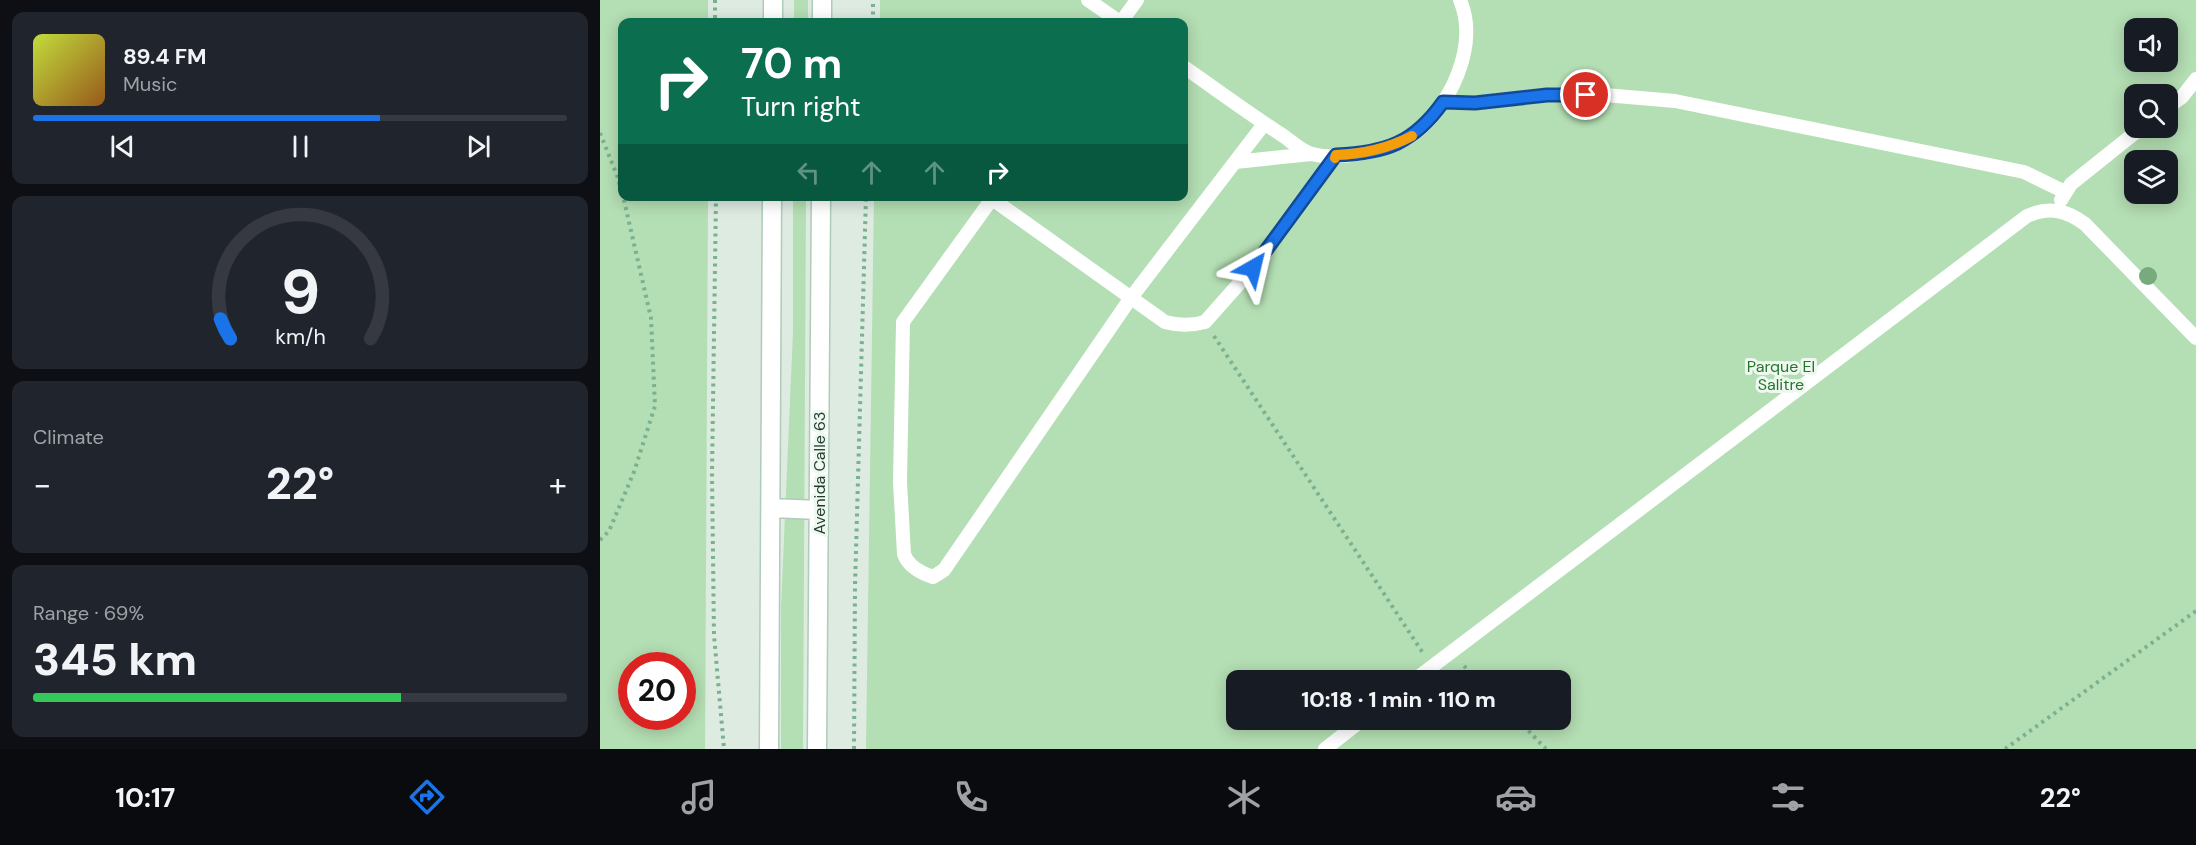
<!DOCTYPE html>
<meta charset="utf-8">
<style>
body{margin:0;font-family:"DM Sans",sans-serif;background:#20242c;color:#f1f3f6;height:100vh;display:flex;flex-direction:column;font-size:22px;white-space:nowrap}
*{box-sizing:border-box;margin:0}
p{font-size:20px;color:#9ea1a6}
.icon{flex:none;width:33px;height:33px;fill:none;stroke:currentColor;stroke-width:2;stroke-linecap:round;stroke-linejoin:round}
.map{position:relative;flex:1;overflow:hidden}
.drawer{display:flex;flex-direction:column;gap:12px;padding:12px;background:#0d0f14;width:600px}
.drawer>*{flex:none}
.guide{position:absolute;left:18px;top:18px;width:570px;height:183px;border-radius:12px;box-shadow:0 3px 15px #0003;background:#0b6e4f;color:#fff;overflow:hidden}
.buttons{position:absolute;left:1524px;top:18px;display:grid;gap:12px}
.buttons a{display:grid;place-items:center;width:54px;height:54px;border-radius:12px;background:#171b24;box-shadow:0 3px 15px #0003;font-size:30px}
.speed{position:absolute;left:18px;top:652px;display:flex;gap:12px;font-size:30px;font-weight:700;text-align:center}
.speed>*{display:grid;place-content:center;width:78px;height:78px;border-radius:50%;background:#171b24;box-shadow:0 3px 15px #0003;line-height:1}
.speed .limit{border:9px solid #d22;background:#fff;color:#111}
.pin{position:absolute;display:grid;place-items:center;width:51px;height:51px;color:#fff;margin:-26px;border:3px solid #fff;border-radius:50%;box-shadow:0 2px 6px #0007}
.me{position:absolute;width:66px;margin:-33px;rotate:37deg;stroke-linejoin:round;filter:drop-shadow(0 0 4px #0008)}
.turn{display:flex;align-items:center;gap:21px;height:126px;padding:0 24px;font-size:27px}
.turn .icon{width:78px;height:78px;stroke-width:2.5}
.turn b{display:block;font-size:42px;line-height:51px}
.lanes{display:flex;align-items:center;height:57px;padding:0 24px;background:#0003;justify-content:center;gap:30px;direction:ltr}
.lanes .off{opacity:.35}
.big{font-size:45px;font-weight:800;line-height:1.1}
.drawer .widget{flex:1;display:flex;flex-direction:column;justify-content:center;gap:9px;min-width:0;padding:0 21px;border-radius:12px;background:#20242c}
.drawer .dial{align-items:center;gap:0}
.dial svg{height:156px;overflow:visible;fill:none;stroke:#363941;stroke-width:7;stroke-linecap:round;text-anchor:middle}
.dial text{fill:#f1f3f6;stroke:none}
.song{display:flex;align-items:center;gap:18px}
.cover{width:72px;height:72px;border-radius:9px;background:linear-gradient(135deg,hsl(70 70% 55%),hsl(30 70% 35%))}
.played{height:6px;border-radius:3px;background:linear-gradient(90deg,#1a73e8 65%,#363941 65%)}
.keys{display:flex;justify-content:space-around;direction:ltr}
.heat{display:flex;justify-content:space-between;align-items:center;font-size:33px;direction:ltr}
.charge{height:9px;border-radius:4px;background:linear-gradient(90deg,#34c759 69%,#363941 0)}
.trip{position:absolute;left:626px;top:670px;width:345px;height:60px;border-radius:12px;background:#171b24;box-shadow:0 3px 15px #0003;font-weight:800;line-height:60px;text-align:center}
.tabs{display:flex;height:96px;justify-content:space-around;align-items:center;background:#090b0e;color:#9ea1a6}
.tabs .icon{width:42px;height:42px}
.tabs .active{color:#1a73e8}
.tabs b{font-size:27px;color:#f1f3f6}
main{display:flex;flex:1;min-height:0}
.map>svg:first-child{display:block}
.green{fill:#b4deb3;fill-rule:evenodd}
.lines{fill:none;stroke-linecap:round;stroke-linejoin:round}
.secondary-casing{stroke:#afcbb9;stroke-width:21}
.path{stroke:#7ab191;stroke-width:4;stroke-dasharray:3 4.5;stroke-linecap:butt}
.service{stroke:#fff;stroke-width:14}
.secondary{stroke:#fff;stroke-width:18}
.tree{fill:#77ab7e}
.route-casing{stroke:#114b97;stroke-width:15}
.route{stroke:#1a73e8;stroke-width:10}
.slow{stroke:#f59e0b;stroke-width:10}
.labels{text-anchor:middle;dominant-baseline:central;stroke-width:6;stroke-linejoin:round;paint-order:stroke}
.park-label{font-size:16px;fill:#24762d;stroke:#eef7f0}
.street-label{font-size:16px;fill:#1d3b2b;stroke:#eef7f0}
</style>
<main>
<section class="drawer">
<div class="widget">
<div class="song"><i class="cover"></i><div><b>89.4 FM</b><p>Music</p></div></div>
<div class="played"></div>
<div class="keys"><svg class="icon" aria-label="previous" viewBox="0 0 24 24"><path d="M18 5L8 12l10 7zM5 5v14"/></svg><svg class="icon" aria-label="pause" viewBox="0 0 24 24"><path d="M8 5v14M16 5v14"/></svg><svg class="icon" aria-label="next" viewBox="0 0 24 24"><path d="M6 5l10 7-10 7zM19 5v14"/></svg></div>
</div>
<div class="widget dial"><svg viewBox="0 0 100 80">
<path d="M14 69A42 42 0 1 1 86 69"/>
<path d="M14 69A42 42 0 0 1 9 59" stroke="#1a73e8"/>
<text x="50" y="56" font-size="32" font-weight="700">9</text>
<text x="50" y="72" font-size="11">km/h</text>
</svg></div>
<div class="widget"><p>Climate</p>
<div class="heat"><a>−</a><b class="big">22°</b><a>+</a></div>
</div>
<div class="widget"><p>Range · 69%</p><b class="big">345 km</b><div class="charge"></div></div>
</section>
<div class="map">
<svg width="1596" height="749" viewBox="0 0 1596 749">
<rect width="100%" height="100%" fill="#ddebe1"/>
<!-- green -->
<path class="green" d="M 0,0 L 108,0 L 108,22 L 22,22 L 22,196 L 108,197 L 105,749 L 0,749 ZM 32,666 L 82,666 L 82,717 L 32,717 Z
M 194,0 L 208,0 L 208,22 L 194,22 Z
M 280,0 L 1596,0 L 1596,749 L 266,749 L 274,197 L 584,196 L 584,22 L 280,22 ZM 1534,28 L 1568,28 L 1568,62 L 1534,62 ZM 1534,94 L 1568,94 L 1568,128 L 1534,128 ZM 1534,160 L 1568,160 L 1568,194 L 1534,194 ZM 636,681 L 960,681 L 960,720 L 636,720 Z
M 206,196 L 203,749 L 181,749 L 181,608 L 193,332 L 193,197 Z"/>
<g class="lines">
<defs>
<path id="secondary" d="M 173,22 L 173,0
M 222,22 L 222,0
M 171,508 L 219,510
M 169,749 L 172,196
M 217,749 L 221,196"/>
</defs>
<!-- secondary casing -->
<use href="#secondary" class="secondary-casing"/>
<!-- path -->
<path class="path" d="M 115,0 L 115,22
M 273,22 L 273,0
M 0,133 L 18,178 L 22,196
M 116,196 L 112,474 L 114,635 L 124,749
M 614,336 L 823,653
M 0,540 L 9,531 L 34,472 L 55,406 L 51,318 L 23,196
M 864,666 L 879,681
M 918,720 L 946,749
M 254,749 L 255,586 L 266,196
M 1405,749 L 1596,611"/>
<!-- service -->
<path class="service" d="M 488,0 L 520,22
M 521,22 L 537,0
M 584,67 C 617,90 651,115 685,137 C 693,143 703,152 712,154 C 739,161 792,151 814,134 C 851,106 879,45 860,0
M 843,102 L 875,103 L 947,95 L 1005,95 L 1075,101 L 1424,172 L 1465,192
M 1568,107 L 1582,97 L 1596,79
M 635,162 L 711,154
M 388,196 L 565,322 C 579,326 590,326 605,322 L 653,268 L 736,155
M 394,196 L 303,322 L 300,482 L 304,554 C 308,566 321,573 333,577 L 344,570 L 530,299 L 664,124
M 1461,200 L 1471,184 L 1541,128
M 813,681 L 1427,216 C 1449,206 1466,210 1485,224 L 1596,338
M 725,749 L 762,720"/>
<!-- secondary -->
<use href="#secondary" class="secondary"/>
</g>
<!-- trees -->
<circle class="tree" cx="1548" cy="276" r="9"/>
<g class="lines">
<defs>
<path id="route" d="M 653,268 L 736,155 C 786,153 814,143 843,102 L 875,103 L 947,95 L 986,95"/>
</defs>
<!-- route casing -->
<use href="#route" class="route-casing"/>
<!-- route -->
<use href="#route" class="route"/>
<!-- slow -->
<path class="slow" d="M 735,158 L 736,155 C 764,154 787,149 812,136"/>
</g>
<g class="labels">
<!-- park labels -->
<g class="park-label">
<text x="1181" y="366">Parque El<tspan x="1181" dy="18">Salitre</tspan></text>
</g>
<!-- street labels -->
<g class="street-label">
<text transform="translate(219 473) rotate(-90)">Avenida Calle 63</text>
</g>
</g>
</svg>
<div class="buttons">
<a><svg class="icon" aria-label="sound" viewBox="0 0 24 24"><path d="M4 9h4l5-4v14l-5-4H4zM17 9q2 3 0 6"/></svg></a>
<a><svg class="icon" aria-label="search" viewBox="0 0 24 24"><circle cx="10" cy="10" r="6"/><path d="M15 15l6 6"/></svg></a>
<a><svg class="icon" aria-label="layers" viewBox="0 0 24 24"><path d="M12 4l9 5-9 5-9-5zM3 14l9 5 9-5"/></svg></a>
</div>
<div class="speed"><div class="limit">20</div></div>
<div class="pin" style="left:986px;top:95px;background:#d93025"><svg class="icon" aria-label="arrive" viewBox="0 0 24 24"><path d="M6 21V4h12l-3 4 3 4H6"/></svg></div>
<svg class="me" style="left:653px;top:268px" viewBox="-20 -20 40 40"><path d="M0-17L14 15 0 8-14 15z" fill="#1a73e8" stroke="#fff" stroke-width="4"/></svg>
<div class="trip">10:18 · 1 min · 110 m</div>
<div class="guide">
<div class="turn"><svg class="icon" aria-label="right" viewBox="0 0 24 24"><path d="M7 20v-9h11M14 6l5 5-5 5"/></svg><div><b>70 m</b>Turn right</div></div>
<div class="lanes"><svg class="icon off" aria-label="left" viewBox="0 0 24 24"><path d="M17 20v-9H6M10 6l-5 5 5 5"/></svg><svg class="icon off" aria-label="ahead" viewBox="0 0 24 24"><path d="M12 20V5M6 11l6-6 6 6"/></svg><svg class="icon off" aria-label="ahead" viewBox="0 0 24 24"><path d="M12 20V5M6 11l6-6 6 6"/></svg><svg class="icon" aria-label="right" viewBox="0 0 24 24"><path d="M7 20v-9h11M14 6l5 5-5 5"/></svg></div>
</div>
</div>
</main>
<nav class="tabs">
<b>10:17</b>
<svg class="icon active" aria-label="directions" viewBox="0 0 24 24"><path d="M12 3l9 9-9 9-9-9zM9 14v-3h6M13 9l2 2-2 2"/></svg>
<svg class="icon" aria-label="music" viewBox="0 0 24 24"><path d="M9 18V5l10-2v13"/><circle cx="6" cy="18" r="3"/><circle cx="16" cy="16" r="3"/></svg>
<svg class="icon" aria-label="phone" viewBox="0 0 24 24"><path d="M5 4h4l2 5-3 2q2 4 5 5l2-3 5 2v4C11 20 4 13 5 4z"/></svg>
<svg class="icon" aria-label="climate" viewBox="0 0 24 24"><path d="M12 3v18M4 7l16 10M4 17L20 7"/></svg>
<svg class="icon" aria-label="car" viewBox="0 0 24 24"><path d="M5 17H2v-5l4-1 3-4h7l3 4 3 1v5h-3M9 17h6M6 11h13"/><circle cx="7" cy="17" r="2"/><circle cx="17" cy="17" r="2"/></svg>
<svg class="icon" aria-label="filters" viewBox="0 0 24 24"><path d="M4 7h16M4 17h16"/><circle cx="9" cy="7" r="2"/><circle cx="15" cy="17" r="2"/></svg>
<b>22°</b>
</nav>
